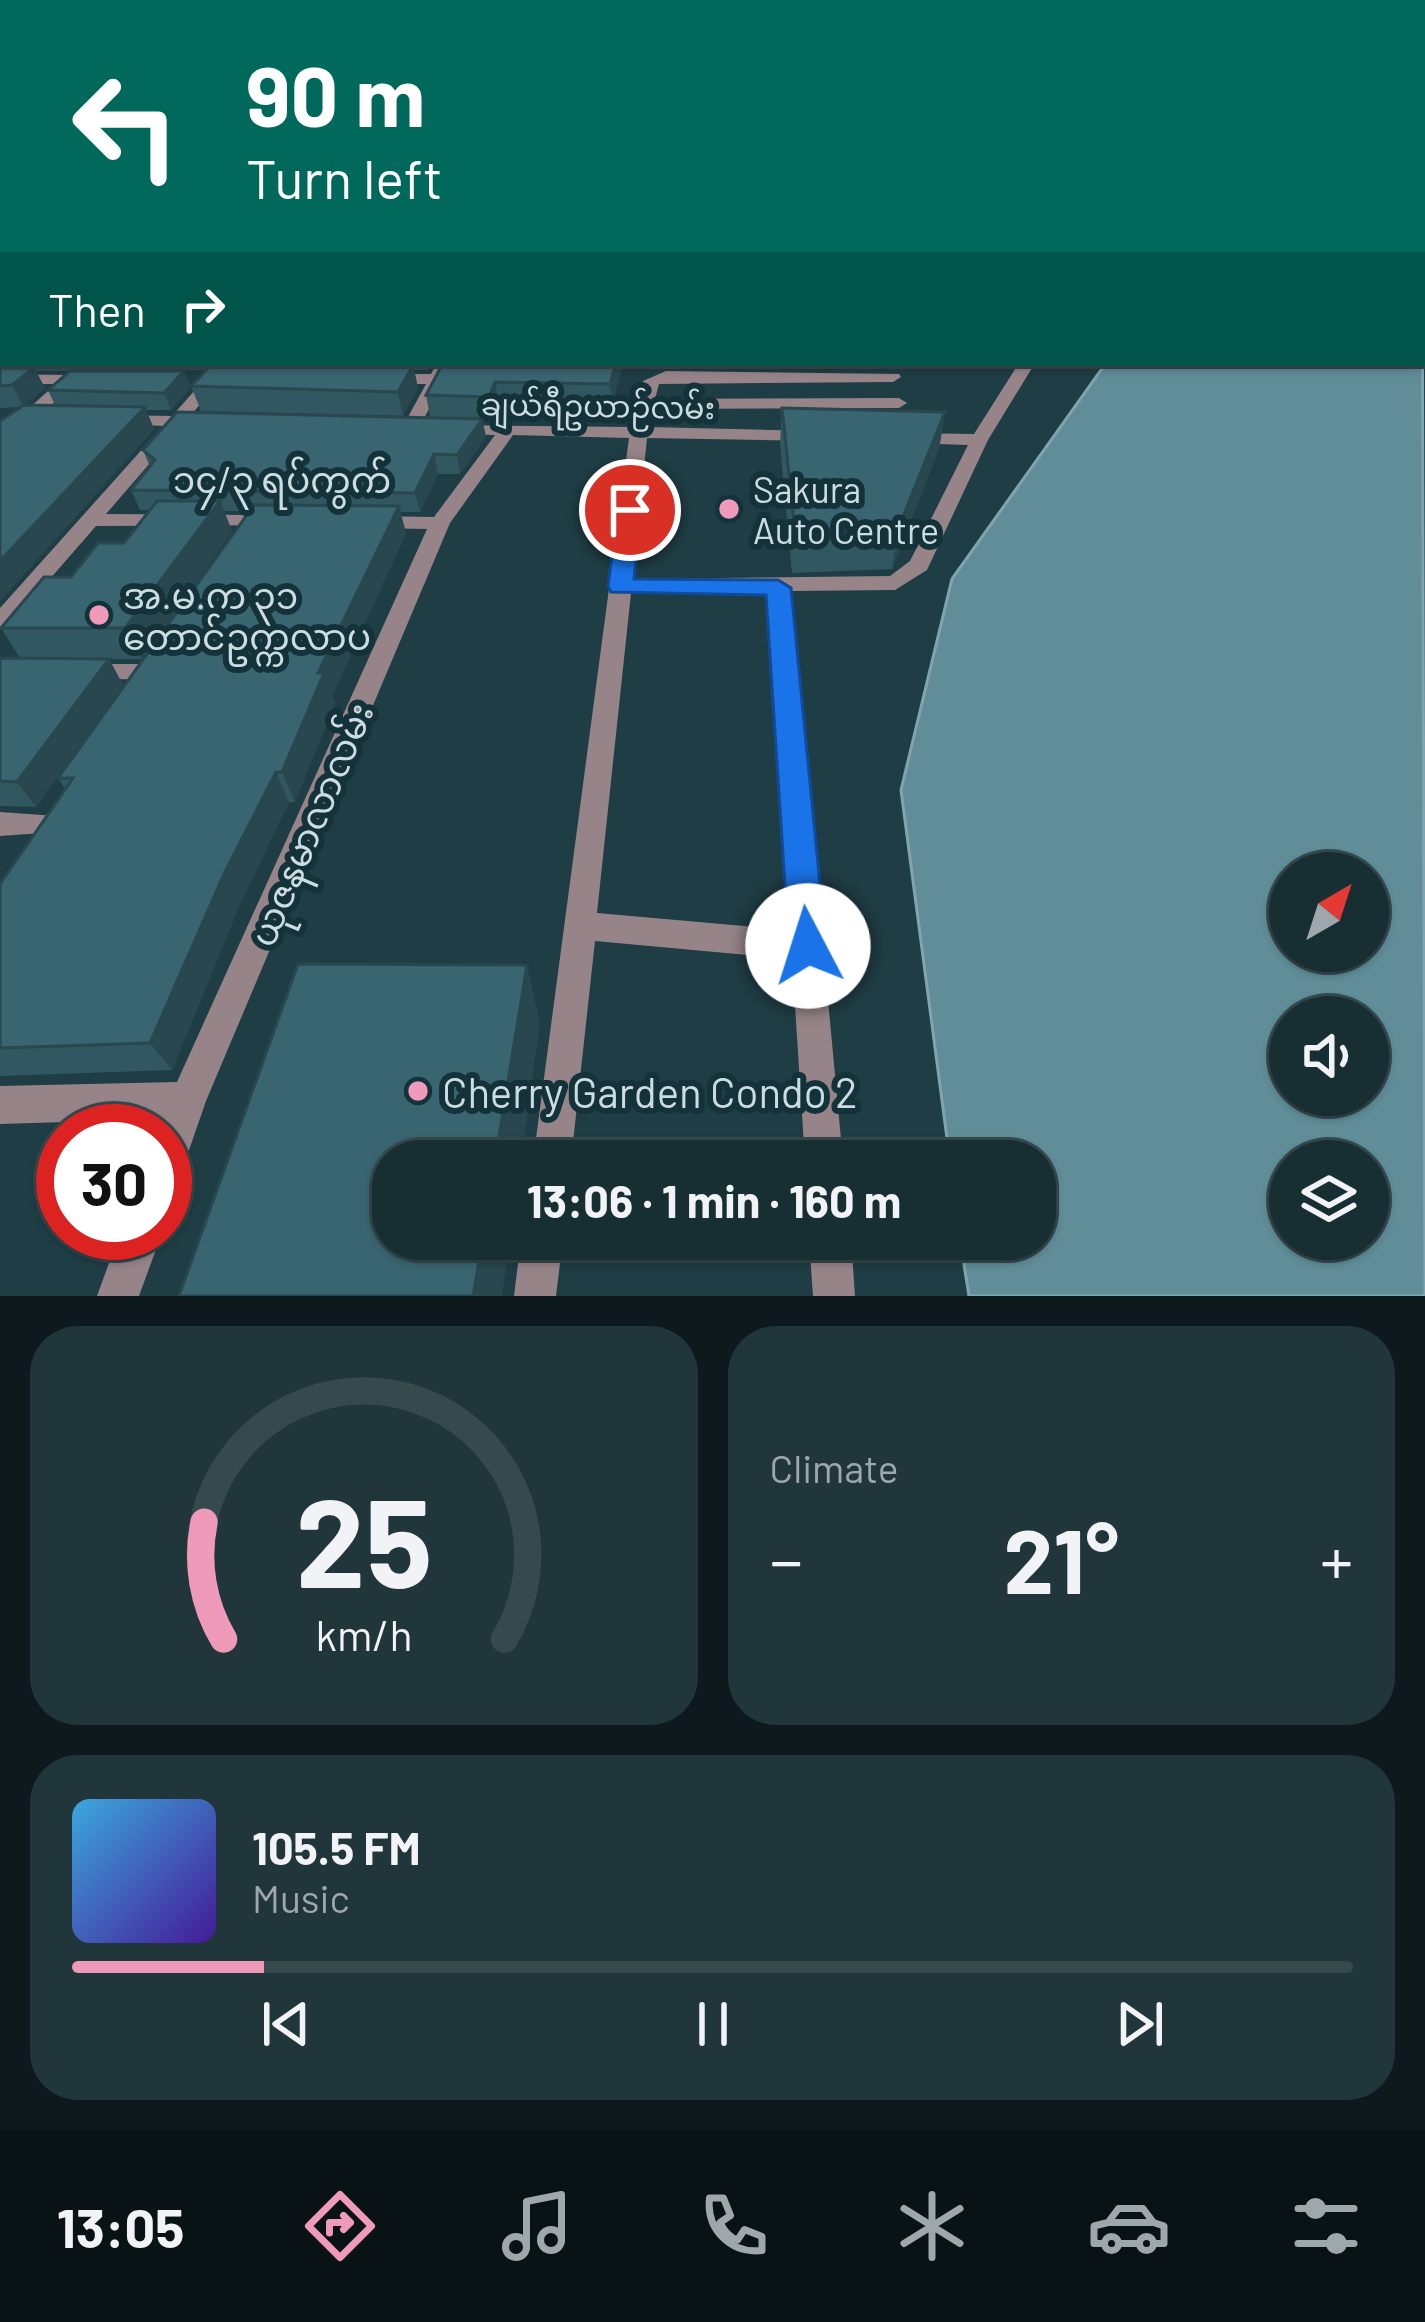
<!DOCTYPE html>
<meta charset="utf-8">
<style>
body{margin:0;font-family:Barlow,"Noto Sans Myanmar",sans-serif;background:#20363b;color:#f1f3f6;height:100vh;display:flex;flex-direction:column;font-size:45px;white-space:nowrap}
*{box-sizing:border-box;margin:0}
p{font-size:39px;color:#9ea8ac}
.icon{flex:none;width:66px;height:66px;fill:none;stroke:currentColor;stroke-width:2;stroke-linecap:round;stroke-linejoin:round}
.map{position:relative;height:1296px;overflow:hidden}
.details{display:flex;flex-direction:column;gap:30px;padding:30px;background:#0d191c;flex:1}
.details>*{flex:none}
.top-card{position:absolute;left:0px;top:0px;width:1425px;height:366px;box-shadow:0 3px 9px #0004,0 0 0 3px #364a4e;background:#00695c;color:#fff;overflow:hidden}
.needle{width:78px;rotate:39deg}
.tools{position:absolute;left:1269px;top:852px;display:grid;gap:24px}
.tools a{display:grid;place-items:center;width:120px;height:120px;border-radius:50%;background:#172e33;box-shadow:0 3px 9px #0004,0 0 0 3px #364a4e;font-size:60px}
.speed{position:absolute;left:36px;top:1104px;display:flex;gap:24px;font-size:60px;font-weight:700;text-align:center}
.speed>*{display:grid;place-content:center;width:156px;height:156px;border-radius:50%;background:#172e33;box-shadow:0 3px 9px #0004,0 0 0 3px #364a4e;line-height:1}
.speed .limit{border:18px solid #d22;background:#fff;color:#111}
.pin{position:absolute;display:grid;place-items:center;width:102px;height:102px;color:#fff;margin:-51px;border:6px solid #fff;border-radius:50%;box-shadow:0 3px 12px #0007}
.me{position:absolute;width:132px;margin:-66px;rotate:355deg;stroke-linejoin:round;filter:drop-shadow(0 0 9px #0008)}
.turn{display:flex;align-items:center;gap:42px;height:252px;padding:0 48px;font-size:54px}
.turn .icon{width:156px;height:156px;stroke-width:2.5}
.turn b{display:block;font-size:84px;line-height:102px}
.then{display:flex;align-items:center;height:114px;padding:0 48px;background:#0003;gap:24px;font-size:45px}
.big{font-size:90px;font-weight:700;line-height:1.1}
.details .card{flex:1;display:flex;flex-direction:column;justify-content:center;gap:18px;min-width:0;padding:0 42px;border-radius:48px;background:#20363b}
.details .dial{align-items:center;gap:0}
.dial svg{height:312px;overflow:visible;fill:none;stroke:#364a4e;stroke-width:7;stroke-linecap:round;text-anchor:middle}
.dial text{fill:#f1f3f6;stroke:none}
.song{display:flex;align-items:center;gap:36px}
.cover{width:144px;height:144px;border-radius:18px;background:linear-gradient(135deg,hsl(200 70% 55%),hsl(260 70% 35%))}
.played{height:12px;border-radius:6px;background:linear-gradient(90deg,#ef9ab8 15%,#364a4e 15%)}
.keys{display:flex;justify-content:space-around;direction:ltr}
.heat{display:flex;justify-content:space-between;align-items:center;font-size:66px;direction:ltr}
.details .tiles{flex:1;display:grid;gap:30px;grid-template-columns:1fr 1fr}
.card:last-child{grid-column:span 2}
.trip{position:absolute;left:372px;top:1140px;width:684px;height:120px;border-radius:48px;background:#172e33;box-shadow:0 3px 9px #0004,0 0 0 3px #364a4e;font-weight:700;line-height:120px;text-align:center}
.menu{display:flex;height:192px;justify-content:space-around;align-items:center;background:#091214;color:#9ea8ac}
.menu .icon{width:84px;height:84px}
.menu .selected{color:#ef9ab8}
.menu b{font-size:54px;color:#f1f3f6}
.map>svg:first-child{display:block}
.water{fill:#608d98;stroke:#80a5ae;stroke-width:3;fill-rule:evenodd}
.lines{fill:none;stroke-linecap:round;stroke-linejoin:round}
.minor{fill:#968489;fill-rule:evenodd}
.primary{fill:#f4cfdb;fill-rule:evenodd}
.wall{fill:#315760}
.shaded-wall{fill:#28474e}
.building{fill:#396570;stroke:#28474e;stroke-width:3}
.route{fill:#1a73e8;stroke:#114b97;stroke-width:3}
.poi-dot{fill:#ef9ab8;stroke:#143239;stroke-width:4.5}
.labels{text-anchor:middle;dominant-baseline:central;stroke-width:12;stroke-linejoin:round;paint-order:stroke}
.far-street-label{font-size:30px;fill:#ccdde1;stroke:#143239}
.far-quarter-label{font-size:36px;fill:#ccdde1;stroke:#143239}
.poi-label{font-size:36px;fill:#ccdde1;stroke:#143239;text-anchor:start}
.street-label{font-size:36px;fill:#ccdde1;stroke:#143239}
.near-poi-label{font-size:42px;fill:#ccdde1;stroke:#143239;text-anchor:start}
</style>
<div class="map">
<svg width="1425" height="1296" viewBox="0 0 1425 1296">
<rect width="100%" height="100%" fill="#1f3d44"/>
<!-- water -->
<path class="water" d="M 1422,181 L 1425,1296 L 969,1296 L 960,1239 L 1035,1239 L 1035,1161 L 950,1161 L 901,790 L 952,579 L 1106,363 L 1422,363 ZM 1290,873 L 1368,873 L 1368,951 L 1290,951 ZM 1290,1017 L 1368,1017 L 1368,1095 L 1290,1095 ZM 1290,1161 L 1368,1161 L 1368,1239 L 1290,1239 Z"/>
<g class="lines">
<!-- minor -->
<path class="minor" d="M 0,240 L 3,240 L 3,248 L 0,248 Z
M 219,363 L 236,363 L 190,416 L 208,418 L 208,426 L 182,426 L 106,514 L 274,515 L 281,517 L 281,525 L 96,526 L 8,627 L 0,629 L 0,608 L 163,426 L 122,424 L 113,419 L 116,415 L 172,416 Z
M 437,363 L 453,363 L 417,432 L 405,432 L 402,428 L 426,384 L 386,384 L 378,379 L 386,374 L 431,374 Z
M 1019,363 L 1035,363 L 988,440 L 927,570 L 895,590 L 790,591 L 843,1161 L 805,1161 L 792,959 L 595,941 L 571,1161 L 533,1161 L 629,438 L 513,435 L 450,523 L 206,1101 L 179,1179 L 165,1185 L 165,1131 L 158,1131 L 162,1119 L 0,1124 L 0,1086 L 177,1082 L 427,529 L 374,528 L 364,522 L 374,516 L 434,517 L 495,435 L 452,434 L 443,429 L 446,425 L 632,427 L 643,381 L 666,371 L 899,374 L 901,377 L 893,382 L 659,384 L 655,399 L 899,398 L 907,403 L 899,408 L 653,409 L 649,427 L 813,431 L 822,436 L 813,441 L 647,438 L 633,579 L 890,576 L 910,561 L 968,445 L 908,443 L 899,438 L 908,433 L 974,434 ZM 768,591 L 790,930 L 597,913 L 631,593 Z
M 75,371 L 102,380 L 94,385 L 75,385 L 0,448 L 0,434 L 56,384 L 0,384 L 0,374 L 67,375 Z
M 88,664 L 151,664 L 163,672 L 151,680 L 79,678 L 76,672 Z
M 0,812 L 56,816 L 61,824 L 56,832 L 0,836 Z
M 120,1233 L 162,1233 L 139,1296 L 97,1296 Z
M 521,1239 L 563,1239 L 556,1296 L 514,1296 Z
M 809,1239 L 851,1239 L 855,1296 L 813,1296 Z"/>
<!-- primary -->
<path class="primary" d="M 3,244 L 3,255 L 0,256 L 0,245 Z"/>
</g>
<!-- wall -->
<path class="wall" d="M 0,310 L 3,310 L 3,363 L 214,363 L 212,365 L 433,363 L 428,370 L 414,370 L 418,388 L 403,416 L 201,411 L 191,386 L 207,370 L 36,371 L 45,388 L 25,405 L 55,405 L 48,390 L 184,371 L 191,388 L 171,410 L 146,410 L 154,429 L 0,601 L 0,421 L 22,407 L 0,408 Z
M 443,363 L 623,363 L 612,406 L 499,403 L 493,418 L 430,417 L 426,395 Z
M 782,408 L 945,412 L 939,449 L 892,569 L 792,573 L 780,445 Z
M 482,419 L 486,437 L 460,474 L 438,474 L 420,512 L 400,512 L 406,533 L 332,696 L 335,703 L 295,802 L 289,802 L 240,904 L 172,1070 L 0,1076 L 0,884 L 65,789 L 58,778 L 250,511 L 224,511 L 232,531 L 142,659 L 109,659 L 123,685 L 36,807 L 0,806 L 0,658 L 20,658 L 1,628 L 71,577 L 124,543 L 150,510 L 140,510 L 131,490 L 150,467 L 143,450 Z"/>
<!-- shaded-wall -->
<path class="shaded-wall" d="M 616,363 L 623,363 L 612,406 L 610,384 Z
M 413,365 L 418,388 L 403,416 L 398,392 Z
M 34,368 L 45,388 L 23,406 L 12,385 Z
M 184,371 L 191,388 L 171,410 L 164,393 Z
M 495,382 L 499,403 L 493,418 L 489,397 Z
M 145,407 L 154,429 L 0,601 L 0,561 Z
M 945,412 L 939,449 L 892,569 L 898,529 Z
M 482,419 L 486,437 L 460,474 L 457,455 Z
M 434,454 L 438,474 L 420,512 L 415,493 Z
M 220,501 L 232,531 L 142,659 L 125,628 Z
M 399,506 L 406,533 L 332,696 L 335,703 L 295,802 L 282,772 L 318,673 Z
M 109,659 L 123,685 L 36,807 L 17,782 Z
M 276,772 L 289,802 L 240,904 L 172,1070 L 150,1043 L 224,874 Z
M 527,965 L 540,1023 L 521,1161 L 495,1161 Z
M 483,1239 L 510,1239 L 502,1296 L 473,1296 Z"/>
<!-- building -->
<path class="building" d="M 0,310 L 3,310 L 3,350 L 0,350 Z
M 443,363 L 616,363 L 610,384 L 495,382 L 489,397 L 426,395 Z
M 211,365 L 413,365 L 398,392 L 191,386 Z
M 0,368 L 34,368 L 12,385 L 0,386 Z
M 70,371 L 184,371 L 164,393 L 48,390 Z
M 24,405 L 145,407 L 0,561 L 0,421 Z
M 782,408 L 945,412 L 898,529 L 795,532 Z
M 177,412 L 482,419 L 457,455 L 434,454 L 415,493 L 131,490 L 155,460 L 143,450 Z
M 157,501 L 220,501 L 125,628 L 1,628 L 44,577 L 71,577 L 98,543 L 124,543 Z
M 254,505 L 399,506 L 318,673 L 324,673 L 282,772 L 276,772 L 224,874 L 150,1043 L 0,1048 L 0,884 L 73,778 L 58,778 Z
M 0,658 L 109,659 L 17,782 L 0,781 Z
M 298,964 L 527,965 L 495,1161 L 393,1161 L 393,1239 L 483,1239 L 473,1296 L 179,1296 Z"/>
<!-- sky -->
<linearGradient id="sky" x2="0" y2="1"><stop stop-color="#112225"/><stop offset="0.5" stop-color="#3c5767"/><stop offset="1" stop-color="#3c5767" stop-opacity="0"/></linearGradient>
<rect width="1425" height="363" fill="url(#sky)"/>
<!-- route -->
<path class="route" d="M 630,503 L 641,510 L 634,579 L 778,580 L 791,588 L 826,946 L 821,957 L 808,962 L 795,957 L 789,946 L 766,595 L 611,592 L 608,586 L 618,510 Z"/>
<!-- markers -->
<g class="poi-dot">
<circle cx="729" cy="509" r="12"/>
<circle cx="99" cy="615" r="12"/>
<circle cx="418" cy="1091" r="12"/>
</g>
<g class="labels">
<!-- far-street labels -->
<g class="far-street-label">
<text transform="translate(598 405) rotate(1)">ချယ်ရီဥယာဉ်လမ်း</text>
</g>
<!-- far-quarter labels -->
<g class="far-quarter-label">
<text x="282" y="478">၁၄/၃ ရပ်ကွက်</text>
</g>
<!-- poi labels -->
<g class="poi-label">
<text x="753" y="488">Sakura<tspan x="753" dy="41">Auto Centre</tspan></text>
<text x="123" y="594">အ.မ.က ၃၁<tspan x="123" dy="41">တောင်ဥက္ကလာပ</tspan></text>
</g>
<!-- street labels -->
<g class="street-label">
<text transform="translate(310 824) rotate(-67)">ယုဇနမာလာလမ်း</text>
</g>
<!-- near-poi labels -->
<g class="near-poi-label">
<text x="442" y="1091">Cherry Garden Condo 2</text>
</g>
</g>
</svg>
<div class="tools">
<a><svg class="needle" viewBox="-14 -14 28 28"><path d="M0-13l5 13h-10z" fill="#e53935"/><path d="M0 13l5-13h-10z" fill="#9ea8ac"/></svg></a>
<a><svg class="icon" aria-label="sound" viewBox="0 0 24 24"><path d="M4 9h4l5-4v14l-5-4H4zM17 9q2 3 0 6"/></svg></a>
<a><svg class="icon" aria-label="layers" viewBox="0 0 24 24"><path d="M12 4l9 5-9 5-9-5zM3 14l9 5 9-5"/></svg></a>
</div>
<div class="speed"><div class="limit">30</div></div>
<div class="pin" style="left:630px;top:510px;background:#d93025"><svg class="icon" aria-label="arrive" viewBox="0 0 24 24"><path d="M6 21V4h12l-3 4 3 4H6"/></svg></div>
<svg class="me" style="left:808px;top:946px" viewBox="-20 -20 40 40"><circle r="19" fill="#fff"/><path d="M0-13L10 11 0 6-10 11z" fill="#1a73e8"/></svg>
<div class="trip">13:06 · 1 min · 160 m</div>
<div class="top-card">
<div class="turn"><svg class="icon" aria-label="left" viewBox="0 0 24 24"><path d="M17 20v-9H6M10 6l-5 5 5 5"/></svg><div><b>90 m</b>Turn left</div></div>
<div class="then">Then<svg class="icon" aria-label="right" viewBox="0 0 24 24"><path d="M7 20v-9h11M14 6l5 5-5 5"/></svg></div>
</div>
</div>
<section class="details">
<div class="tiles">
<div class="card dial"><svg viewBox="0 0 100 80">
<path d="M14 69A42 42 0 1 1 86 69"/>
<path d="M14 69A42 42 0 0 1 9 39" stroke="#ef9ab8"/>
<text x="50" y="56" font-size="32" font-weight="700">25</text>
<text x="50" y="72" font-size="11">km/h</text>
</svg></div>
<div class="card"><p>Climate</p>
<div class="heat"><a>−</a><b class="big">21°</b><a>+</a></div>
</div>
<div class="card">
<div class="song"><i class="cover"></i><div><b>105.5 FM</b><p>Music</p></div></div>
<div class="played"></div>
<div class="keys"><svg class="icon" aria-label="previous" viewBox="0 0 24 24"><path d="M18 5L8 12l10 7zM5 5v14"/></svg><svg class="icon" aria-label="pause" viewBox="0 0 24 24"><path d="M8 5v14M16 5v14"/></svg><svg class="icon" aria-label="next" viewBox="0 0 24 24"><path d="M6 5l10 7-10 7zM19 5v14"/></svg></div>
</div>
</div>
</section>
<nav class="menu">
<b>13:05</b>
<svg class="icon selected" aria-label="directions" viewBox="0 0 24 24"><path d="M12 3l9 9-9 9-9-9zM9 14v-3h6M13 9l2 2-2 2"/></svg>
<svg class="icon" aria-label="music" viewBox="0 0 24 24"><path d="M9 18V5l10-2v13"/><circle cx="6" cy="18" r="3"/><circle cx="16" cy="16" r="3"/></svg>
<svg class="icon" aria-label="phone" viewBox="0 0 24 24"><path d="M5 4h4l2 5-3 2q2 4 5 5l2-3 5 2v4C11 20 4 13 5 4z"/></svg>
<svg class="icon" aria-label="climate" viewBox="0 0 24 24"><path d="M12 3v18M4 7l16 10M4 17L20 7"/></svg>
<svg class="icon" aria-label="car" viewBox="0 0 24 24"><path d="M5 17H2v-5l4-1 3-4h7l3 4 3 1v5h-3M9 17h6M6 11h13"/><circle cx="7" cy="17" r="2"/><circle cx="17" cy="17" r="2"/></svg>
<svg class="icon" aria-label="filters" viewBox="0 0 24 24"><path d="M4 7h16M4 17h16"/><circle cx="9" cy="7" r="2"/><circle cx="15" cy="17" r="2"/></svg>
</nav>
